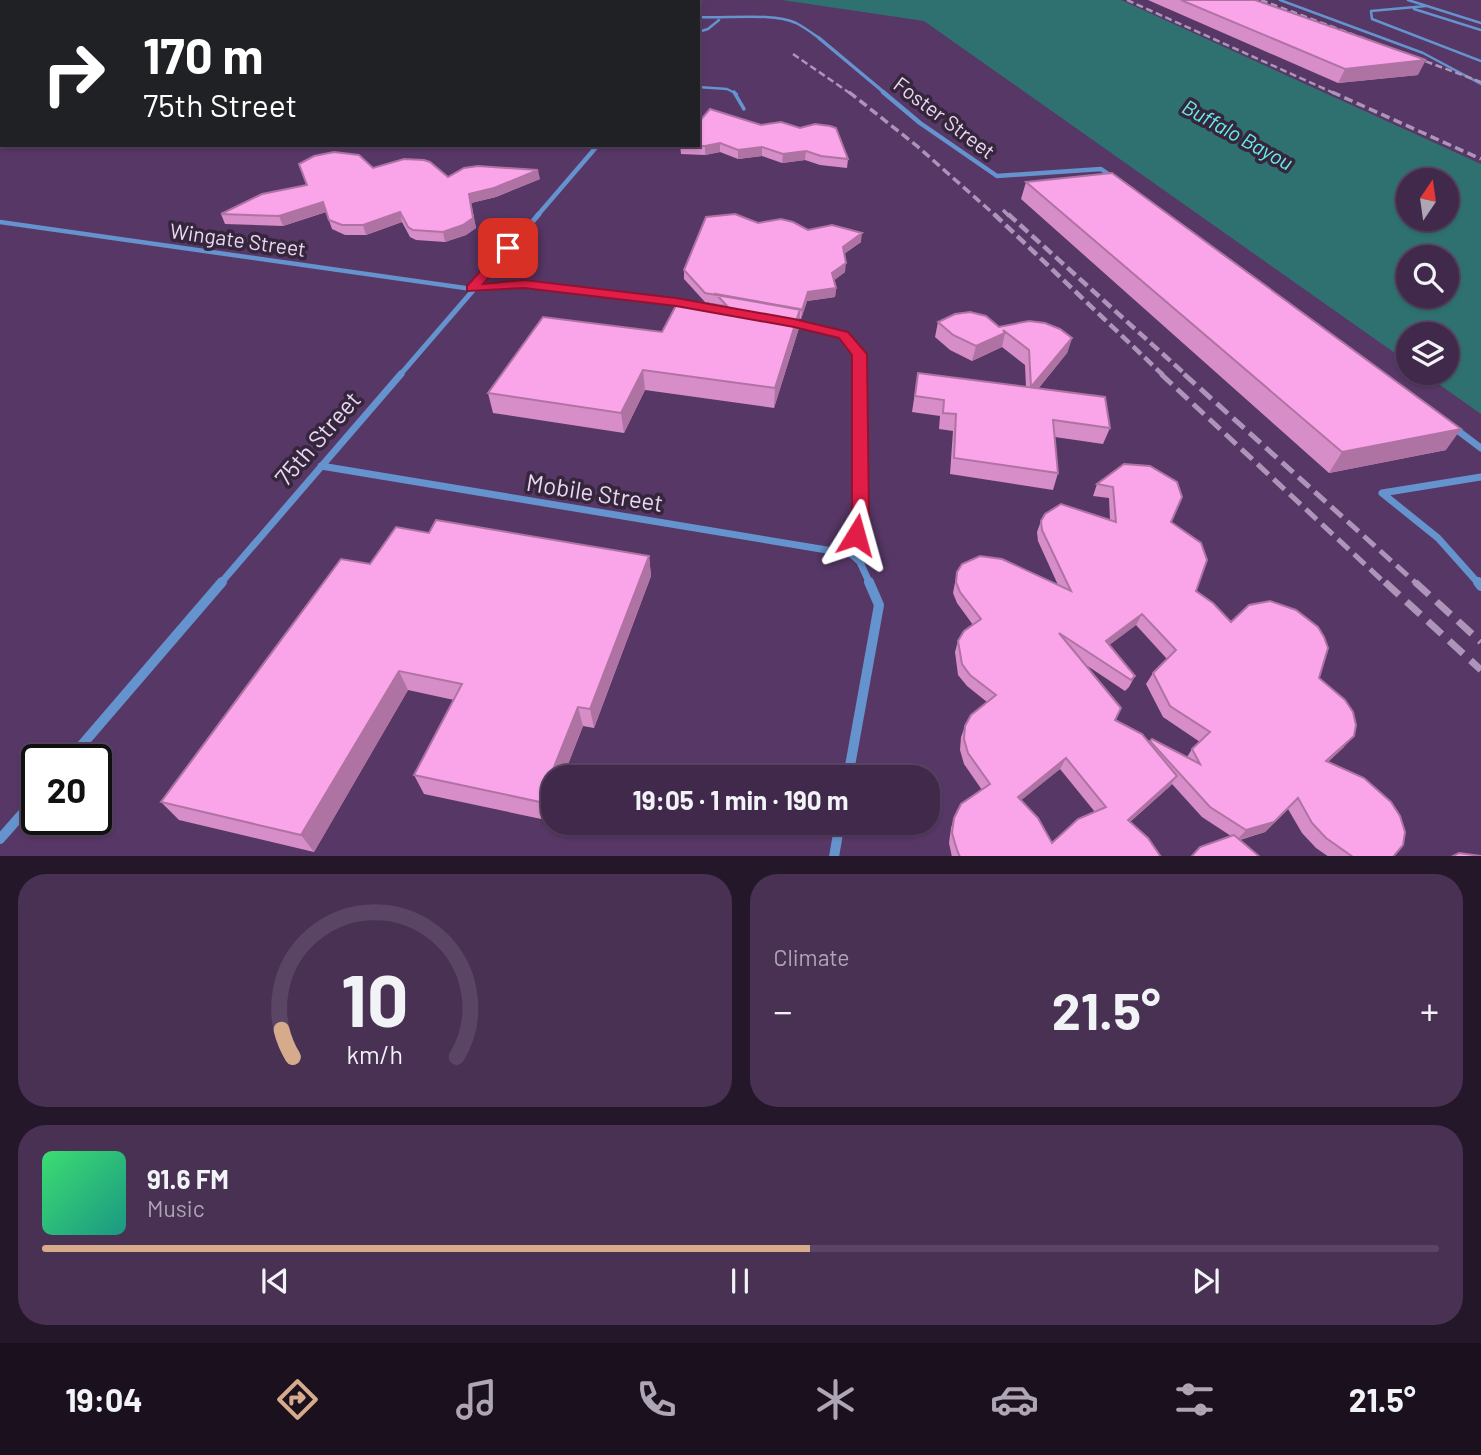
<!DOCTYPE html>
<meta charset="utf-8">
<style>
body{margin:0;font-family:Barlow,sans-serif;background:#483153;color:#f1f3f6;height:100vh;display:flex;flex-direction:column;font-size:26px;white-space:nowrap}
*{box-sizing:border-box;margin:0}
p{font-size:23px;color:#aea6b5}
.icon{flex:none;width:38px;height:38px;fill:none;stroke:currentColor;stroke-width:2;stroke-linecap:round;stroke-linejoin:round}
.map{position:relative;height:856px;overflow:hidden}
.side{display:flex;flex-direction:column;gap:18px;padding:18px;background:#24172a;flex:1}
.side>*{flex:none}
.banner{position:absolute;left:0px;top:0px;width:700px;height:147px;box-shadow:0 2px 5px #0004,0 0 0 2px #5a4564;background:#202124;color:#fff;overflow:hidden}
.needle{width:46px;rotate:13deg}
.fabs{position:absolute;left:1396px;top:168px;display:grid;gap:14px}
.fabs a{display:grid;place-items:center;width:63px;height:63px;border-radius:50%;background:#41294c;box-shadow:0 2px 5px #0004,0 0 0 2px #5a4564;font-size:35px}
.speed{position:absolute;left:21px;top:744px;display:flex;gap:14px;font-size:35px;font-weight:700;text-align:center}
.speed>*{display:grid;place-content:center;width:91px;height:91px;border-radius:50%;background:#41294c;box-shadow:0 2px 5px #0004,0 0 0 2px #5a4564;line-height:1}
.speed .limit{border:4px solid #111;border-radius:10px;background:#fff;color:#111}
.pin{position:absolute;display:grid;place-items:center;width:60px;height:60px;color:#fff;margin:-30px;border-radius:14px;box-shadow:0 4px 10px #0006}
.me{position:absolute;width:77px;margin:-38px;rotate:8deg;stroke-linejoin:round;filter:drop-shadow(0 0 5px #0008)}
.turn{display:flex;align-items:center;gap:24px;height:147px;padding:0 28px;font-size:32px}
.turn .icon{width:91px;height:91px;stroke-width:2.5}
.turn b{display:block;font-size:49px;line-height:60px}
.big{font-size:52px;font-weight:700;line-height:1.1}
.side .card{flex:1;display:flex;flex-direction:column;justify-content:center;gap:10px;min-width:0;padding:0 24px;border-radius:28px;background:#483153}
.side .dial{align-items:center;gap:0}
.dial svg{height:182px;overflow:visible;fill:none;stroke:#5a4564;stroke-width:7;stroke-linecap:round;text-anchor:middle}
.dial text{fill:#f1f3f6;stroke:none}
.song{display:flex;align-items:center;gap:21px}
.cover{width:84px;height:84px;border-radius:10px;background:linear-gradient(135deg,hsl(140 70% 55%),hsl(170 70% 35%))}
.played{height:7px;border-radius:4px;background:linear-gradient(90deg,#d6ab8b 55%,#5a4564 55%)}
.keys{display:flex;justify-content:space-around;direction:ltr}
.heat{display:flex;justify-content:space-between;align-items:center;font-size:38px;direction:ltr}
.side .tiles{flex:1;display:grid;gap:18px;grid-template-columns:1fr 1fr}
.card:last-child{grid-column:span 2}
.trip{position:absolute;left:541px;top:765px;width:399px;height:70px;border-radius:28px;background:#41294c;box-shadow:0 2px 5px #0004,0 0 0 2px #5a4564;font-weight:700;line-height:70px;text-align:center}
.tabs{display:flex;height:112px;justify-content:space-around;align-items:center;background:#1a101e;color:#aea6b5}
.tabs .icon{width:49px;height:49px}
.tabs .current{color:#d6ab8b}
.tabs b{font-size:32px;color:#f1f3f6}
.map>svg:first-child{display:block}
.water{fill:#2f7170;fill-rule:evenodd}
.lines{fill:none;stroke-linecap:round;stroke-linejoin:round}
.service-far3{stroke:#6493ce;stroke-width:2.5}
.service-far2{stroke:#6493ce;stroke-width:3.5}
.service-far1{stroke:#6493ce;stroke-width:4.5}
.service{stroke:#6493ce;stroke-width:5}
.minor-far4{stroke:#6493ce;stroke-width:3.5}
.minor-far3{stroke:#6493ce;stroke-width:4.5}
.minor-far2{stroke:#6493ce;stroke-width:5}
.minor-far1{stroke:#6493ce;stroke-width:7}
.minor{stroke:#6493ce;stroke-width:10}
.rail-far4{stroke:#ad95b9;stroke-width:2.5;stroke-dasharray:7 3.5;stroke-linecap:butt}
.rail-far3{stroke:#ad95b9;stroke-width:3.5;stroke-dasharray:9 4.5;stroke-linecap:butt}
.rail-far2{stroke:#ad95b9;stroke-width:4.5;stroke-dasharray:11 5;stroke-linecap:butt}
.rail-far1{stroke:#ad95b9;stroke-width:5;stroke-dasharray:15 7;stroke-linecap:butt}
.rail{stroke:#ad95b9;stroke-width:7;stroke-dasharray:19 10;stroke-linecap:butt}
.wall{fill:#d78dc8;fill-rule:evenodd}
.shaded-wall{fill:#af73a3}
.building{fill:#faa4e9;stroke:#af73a3;stroke-width:2;fill-rule:evenodd}
.route{fill:#e11d48;stroke:#92132f;stroke-width:2}
.labels{text-anchor:middle;dominant-baseline:central;stroke-width:7;stroke-linejoin:round;paint-order:stroke}
.far-street-label{font-size:21px;fill:#e9d7f3;stroke:#35263b}
.far-water-label{font-size:21px;font-style:italic;fill:#66edec;stroke:#35263b}
.street-label{font-size:24px;fill:#e9d7f3;stroke:#35263b}
</style>
<div class="map">
<svg width="1481" height="857" viewBox="0 0 1481 857">
<rect width="100%" height="100%" fill="#573766"/>
<!-- water -->
<path class="water" d="M 782,0 L 1121,0 L 1481,164 L 1481,414 L 1423,373 L 1447,373 L 1447,334 L 1409,334 L 1409,363 L 924,21 ZM 1409,180 L 1447,180 L 1447,219 L 1409,219 ZM 1409,257 L 1447,257 L 1447,296 L 1409,296 Z"/>
<g class="lines">
<!-- service-far3 -->
<path class="service-far3" d="M 590,0 L 602,2
M 1280,0 L 1423,53 L 1481,84
M 1408,0 L 1481,23
M 352,2 L 374,0
M 1426,6 L 1371,11 L 1372,19 L 1481,61
M 1414,9 L 1481,30
M 698,17 C 725,19 772,12 796,23 C 804,27 812,33 819,38
M 698,32 L 708,29 L 719,20
M 698,87 L 727,89 L 737,94"/>
<!-- service-far2 -->
<path class="service-far2" d="M 734,92 L 744,109"/>
<!-- service-far1 -->
<path class="service-far1" d="M 0,222 L 472,289 L 524,284 L 684,304
M 793,323 C 831,332 859,328 859,375"/>
<!-- service -->
<path class="service" d="M 851,554 L 861,516 L 859,374"/>
<!-- minor-far4 -->
<path class="minor-far4" d="M 819,38 L 886,94"/>
<!-- minor-far3 -->
<path class="minor-far3" d="M 883,92 L 920,123 L 997,176 L 1101,169 L 1114,178
M 537,216 L 598,145"/>
<!-- minor-far2 -->
<path class="minor-far2" d="M 400,375 L 539,214"/>
<!-- minor-far1 -->
<path class="minor-far1" d="M 1453,427 L 1481,448
M 321,466 L 851,554 L 860,562 L 870,584
M 220,584 L 401,374
M 1479,584 L 1438,538 L 1382,493 L 1481,477"/>
<!-- minor -->
<path class="minor" d="M 1478,582 L 1481,586
M 69,760 L 222,582
M 848,777 L 879,605 L 869,582
M 0,839 L 37,797
M 834,857 L 840,822"/>
<!-- rail-far4 -->
<path class="rail-far4" d="M 1127,0 L 1336,94
M 1261,0 L 1376,43
M 793,54 L 851,94
M 1406,54 L 1481,82"/>
<!-- rail-far3 -->
<path class="rail-far3" d="M 849,92 L 917,146 L 996,216
M 1332,92 L 1481,159
M 1003,210 L 1009,216"/>
<!-- rail-far2 -->
<path class="rail-far2" d="M 994,214 L 1163,375
M 1008,214 L 1186,375"/>
<!-- rail-far1 -->
<path class="rail-far1" d="M 1161,374 L 1386,584
M 1184,374 L 1417,584"/>
<!-- rail -->
<path class="rail" d="M 1385,582 L 1481,670
M 1415,582 L 1481,642"/>
</g>
<!-- wall -->
<path class="wall" d="M 1148,0 L 1255,0 L 1418,75 L 1338,83 Z
M 761,125 L 848,159 L 847,168 L 820,165 L 805,160 L 782,163 L 762,156 L 738,159 L 720,152 L 705,155 L 681,154 L 680,145 Z
M 373,168 L 448,177 L 540,179 L 496,197 L 471,203 L 476,228 L 466,235 L 445,242 L 416,240 L 410,237 L 402,222 L 366,235 L 345,235 L 332,229 L 326,212 L 283,226 L 225,224 L 221,214 L 307,185 Z
M 1026,182 L 1446,450 L 1329,473 L 1021,199 Z
M 758,223 L 808,230 L 861,242 L 844,254 L 845,272 L 834,280 L 836,288 L 835,297 L 807,301 L 801,319 L 799,318 L 799,328 L 774,408 L 645,390 L 624,433 L 493,413 L 488,393 L 662,332 L 716,305 L 716,304 L 705,302 L 684,279 L 684,270 Z
M 938,322 L 999,327 L 1072,338 L 1067,353 L 1038,389 L 1110,428 L 1103,444 L 1055,437 L 1058,473 L 1053,490 L 950,474 L 953,431 L 939,429 L 940,416 L 912,412 L 918,373 L 1026,387 L 1025,365 L 1002,347 L 972,361 L 950,350 L 935,337 Z
M 1124,464 L 1171,522 L 1196,591 L 1231,622 L 1319,678 L 1344,747 L 1328,762 L 1393,857 L 1329,857 L 1316,848 L 1302,833 L 1288,809 L 1265,832 L 1240,840 L 1231,836 L 1202,817 L 1172,784 L 1169,787 L 1130,822 L 1161,857 L 952,857 L 949,843 L 951,828 L 954,818 L 982,790 L 964,764 L 960,750 L 961,737 L 965,726 L 987,702 L 967,686 L 958,675 L 955,652 L 958,641 L 973,625 L 957,603 L 953,593 L 957,572 L 1058,585 L 1038,541 L 1037,532 L 1041,521 L 1110,520 L 1109,498 L 1093,496 L 1097,484 ZM 1136,625 L 1167,659 L 1153,673 L 1146,684 L 1163,717 L 1200,742 L 1192,749 L 1187,757 L 1152,739 L 1149,743 L 1115,720 L 1086,665 L 1125,691 L 1129,687 L 1135,676 L 1109,645 ZM 1060,769 L 1095,812 L 1052,843 L 1021,800 Z
M 429,533 L 649,556 L 651,576 L 594,728 L 583,726 L 563,777 L 553,777 L 553,803 L 546,820 L 424,794 L 414,775 L 454,700 L 408,690 L 314,852 L 179,820 L 161,802 Z"/>
<!-- shaded-wall -->
<path class="shaded-wall" d="M 1426,60 L 1418,75 L 1338,83 L 1345,69 Z
M 720,143 L 720,152 L 705,155 L 705,146 Z
M 762,147 L 762,156 L 738,159 L 738,150 Z
M 806,151 L 805,160 L 782,163 L 783,154 Z
M 538,170 L 540,179 L 496,197 L 471,203 L 476,228 L 466,235 L 445,242 L 443,232 L 469,194 Z
M 323,202 L 326,212 L 283,226 L 279,216 Z
M 400,212 L 402,222 L 366,235 L 363,225 Z
M 862,233 L 861,242 L 842,255 L 843,247 Z
M 846,263 L 845,272 L 832,282 L 832,273 Z
M 836,288 L 835,297 L 807,301 L 801,319 L 802,310 L 808,292 Z
M 800,309 L 799,328 L 774,408 L 775,388 Z
M 1005,333 L 1002,347 L 972,361 L 976,346 Z
M 1072,338 L 1067,353 L 1027,402 L 1031,387 Z
M 643,370 L 645,390 L 624,433 L 621,413 Z
M 1461,429 L 1446,450 L 1329,473 L 1342,452 Z
M 649,556 L 651,576 L 594,728 L 590,709 Z
M 1142,614 L 1136,625 L 1100,652 L 1106,641 Z
M 399,671 L 408,690 L 314,852 L 301,835 Z
M 578,707 L 583,726 L 563,777 L 553,777 L 553,803 L 546,820 L 540,802 Z
M 1354,736 L 1344,747 L 1317,772 L 1326,761 Z
M 1066,758 L 1060,769 L 1013,807 L 1018,797 Z
M 1177,776 L 1169,787 L 1121,830 L 1128,820 Z
M 1298,798 L 1265,832 L 1237,840 L 1246,830 Z"/>
<!-- building -->
<path class="building" d="M 1181,0 L 1255,0 L 1426,60 L 1345,69 Z
M 710,109 L 761,125 L 781,122 L 800,128 L 815,124 L 830,126 L 836,128 L 848,159 L 821,156 L 806,151 L 783,154 L 762,147 L 738,150 L 720,143 L 705,146 L 687,145 L 698,145 L 698,123 Z
M 334,152 L 359,155 L 373,168 L 404,159 L 424,160 L 430,162 L 448,177 L 464,168 L 478,166 L 538,170 L 494,188 L 469,194 L 473,218 L 463,225 L 443,232 L 413,230 L 408,227 L 400,212 L 363,225 L 342,225 L 329,220 L 323,202 L 279,216 L 221,214 L 262,194 L 307,185 L 299,164 L 314,156 Z
M 1112,173 L 1461,429 L 1342,452 L 1026,182 Z
M 735,214 L 758,223 L 781,219 L 793,222 L 808,230 L 832,225 L 862,233 L 843,247 L 846,263 L 832,273 L 836,288 L 808,292 L 802,310 L 705,293 L 684,270 L 706,217 Z
M 716,294 L 800,309 L 775,388 L 643,370 L 621,413 L 488,393 L 543,317 L 662,332 L 679,300 L 727,306 Z
M 970,312 L 986,316 L 999,327 L 1029,321 L 1045,323 L 1060,329 L 1072,338 L 1031,387 L 1029,350 L 1003,330 L 1005,333 L 976,346 L 953,335 L 938,322 L 955,314 Z
M 918,373 L 1105,397 L 1110,428 L 1053,420 L 1058,473 L 954,458 L 956,414 L 943,413 L 944,400 L 915,396 Z
M 1124,464 L 1150,466 L 1177,482 L 1182,497 L 1171,522 L 1201,543 L 1207,560 L 1196,591 L 1213,603 L 1231,622 L 1249,605 L 1270,601 L 1296,610 L 1318,627 L 1324,637 L 1328,648 L 1319,678 L 1345,700 L 1353,712 L 1356,725 L 1354,736 L 1326,761 L 1364,778 L 1391,802 L 1400,816 L 1405,832 L 1403,845 L 1393,857 L 1353,857 L 1326,838 L 1312,823 L 1298,798 L 1274,822 L 1246,830 L 1210,807 L 1150,741 L 1152,739 L 1200,764 L 1192,749 L 1210,732 L 1170,706 L 1153,673 L 1176,650 L 1142,614 L 1106,641 L 1135,676 L 1131,680 L 1059,633 L 1121,708 L 1115,720 L 1142,734 L 1177,776 L 1128,820 L 1148,838 L 1161,857 L 960,857 L 957,850 L 952,833 L 954,818 L 961,804 L 990,784 L 968,753 L 964,739 L 965,726 L 971,715 L 996,695 L 970,675 L 962,664 L 958,641 L 964,631 L 981,619 L 960,592 L 956,582 L 957,572 L 962,564 L 980,556 L 1002,559 L 1071,591 L 1042,530 L 1041,521 L 1045,514 L 1061,504 L 1116,522 L 1113,487 L 1097,484 ZM 1066,758 L 1106,807 L 1078,819 L 1052,843 L 1038,818 L 1018,797 Z
M 436,520 L 649,556 L 590,709 L 578,707 L 540,802 L 414,775 L 462,684 L 399,671 L 301,835 L 161,802 L 341,559 L 370,564 L 396,527 L 429,533 Z
M 1234,835 L 1260,857 L 1191,857 L 1200,847 Z
M 1459,853 L 1481,856 L 1481,857 L 1451,857 Z"/>
<!-- route -->
<path class="route" d="M 508,245 L 514,248 L 483,284 L 524,280 L 676,298 L 794,319 L 848,332 L 867,354 L 869,516 L 862,540 L 849,540 L 847,535 L 852,516 L 852,355 L 839,338 L 794,327 L 676,306 L 524,288 L 467,291 L 467,286 L 503,246 Z"/>
<g class="labels">
<!-- far-street labels -->
<g class="far-street-label">
<text transform="translate(945 117) rotate(37)">Foster Street</text>
<text transform="translate(238 239) rotate(8)">Wingate Street</text>
</g>
<!-- far-water labels -->
<g class="far-water-label">
<text transform="translate(1238 134) rotate(29)">Buffalo Bayou</text>
</g>
<!-- street labels -->
<g class="street-label">
<text transform="translate(317 438) rotate(-49)">75th Street</text>
<text transform="translate(595 492) rotate(9)">Mobile Street</text>
</g>
</g>
</svg>
<div class="fabs">
<a><svg class="needle" viewBox="-14 -14 28 28"><path d="M0-13l5 13h-10z" fill="#e53935"/><path d="M0 13l5-13h-10z" fill="#aea6b5"/></svg></a>
<a><svg class="icon" aria-label="search" viewBox="0 0 24 24"><circle cx="10" cy="10" r="6"/><path d="M15 15l6 6"/></svg></a>
<a><svg class="icon" aria-label="layers" viewBox="0 0 24 24"><path d="M12 4l9 5-9 5-9-5zM3 14l9 5 9-5"/></svg></a>
</div>
<div class="speed"><div class="limit">20</div></div>
<div class="pin" style="left:508px;top:248px;background:#d93025"><svg class="icon" aria-label="arrive" viewBox="0 0 24 24"><path d="M6 21V4h12l-3 4 3 4H6"/></svg></div>
<svg class="me" style="left:856px;top:535px" viewBox="-20 -20 40 40"><path d="M0-17L14 15 0 8-14 15z" fill="#e11d48" stroke="#fff" stroke-width="4"/></svg>
<div class="trip">19:05 · 1 min · 190 m</div>
<div class="banner">
<div class="turn"><svg class="icon" aria-label="right" viewBox="0 0 24 24"><path d="M7 20v-9h11M14 6l5 5-5 5"/></svg><div><b>170 m</b>75th Street</div></div>
</div>
</div>
<section class="side">
<div class="tiles">
<div class="card dial"><svg viewBox="0 0 100 80">
<path d="M14 69A42 42 0 1 1 86 69"/>
<path d="M14 69A42 42 0 0 1 9 57" stroke="#d6ab8b"/>
<text x="50" y="56" font-size="32" font-weight="700">10</text>
<text x="50" y="72" font-size="11">km/h</text>
</svg></div>
<div class="card"><p>Climate</p>
<div class="heat"><a>−</a><b class="big">21.5°</b><a>+</a></div>
</div>
<div class="card">
<div class="song"><i class="cover"></i><div><b>91.6 FM</b><p>Music</p></div></div>
<div class="played"></div>
<div class="keys"><svg class="icon" aria-label="previous" viewBox="0 0 24 24"><path d="M18 5L8 12l10 7zM5 5v14"/></svg><svg class="icon" aria-label="pause" viewBox="0 0 24 24"><path d="M8 5v14M16 5v14"/></svg><svg class="icon" aria-label="next" viewBox="0 0 24 24"><path d="M6 5l10 7-10 7zM19 5v14"/></svg></div>
</div>
</div>
</section>
<nav class="tabs">
<b>19:04</b>
<svg class="icon current" aria-label="directions" viewBox="0 0 24 24"><path d="M12 3l9 9-9 9-9-9zM9 14v-3h6M13 9l2 2-2 2"/></svg>
<svg class="icon" aria-label="music" viewBox="0 0 24 24"><path d="M9 18V5l10-2v13"/><circle cx="6" cy="18" r="3"/><circle cx="16" cy="16" r="3"/></svg>
<svg class="icon" aria-label="phone" viewBox="0 0 24 24"><path d="M5 4h4l2 5-3 2q2 4 5 5l2-3 5 2v4C11 20 4 13 5 4z"/></svg>
<svg class="icon" aria-label="climate" viewBox="0 0 24 24"><path d="M12 3v18M4 7l16 10M4 17L20 7"/></svg>
<svg class="icon" aria-label="car" viewBox="0 0 24 24"><path d="M5 17H2v-5l4-1 3-4h7l3 4 3 1v5h-3M9 17h6M6 11h13"/><circle cx="7" cy="17" r="2"/><circle cx="17" cy="17" r="2"/></svg>
<svg class="icon" aria-label="filters" viewBox="0 0 24 24"><path d="M4 7h16M4 17h16"/><circle cx="9" cy="7" r="2"/><circle cx="15" cy="17" r="2"/></svg>
<b>21.5°</b>
</nav>
